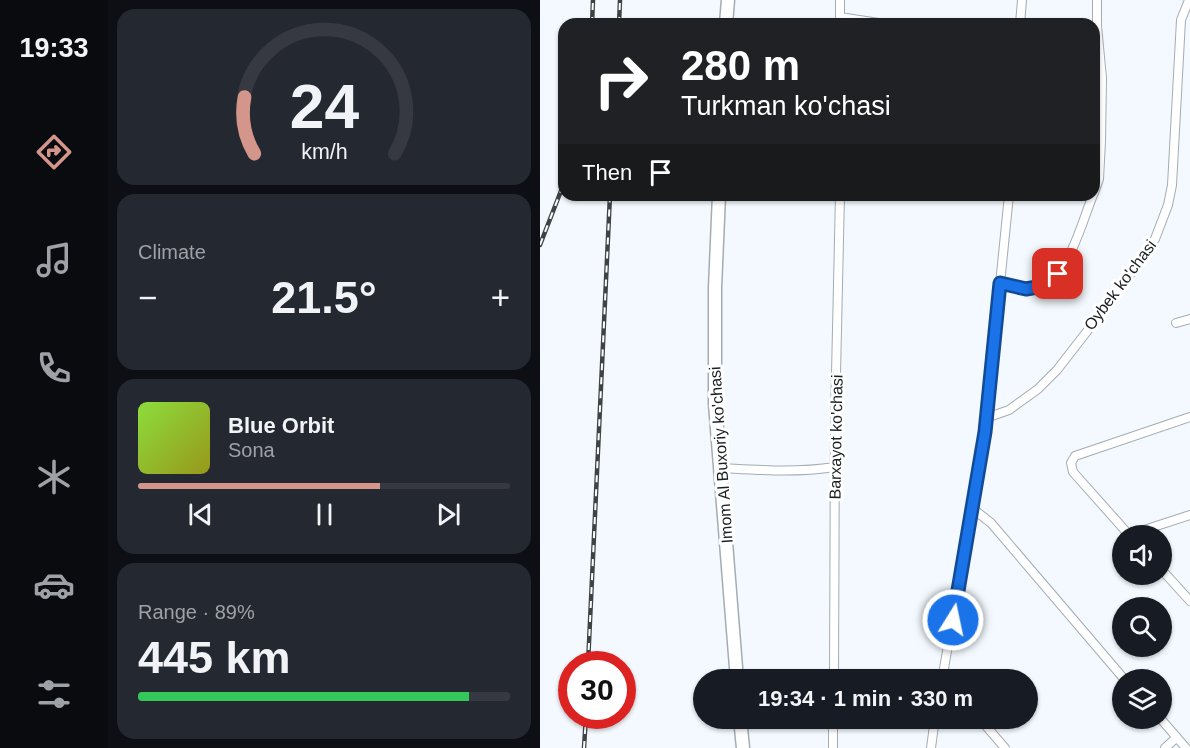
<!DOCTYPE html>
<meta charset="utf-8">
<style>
body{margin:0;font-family:Helvetica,sans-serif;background:#242831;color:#f1f3f6;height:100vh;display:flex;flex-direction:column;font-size:22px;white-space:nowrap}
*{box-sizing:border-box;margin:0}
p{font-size:20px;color:#9ea1a6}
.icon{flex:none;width:33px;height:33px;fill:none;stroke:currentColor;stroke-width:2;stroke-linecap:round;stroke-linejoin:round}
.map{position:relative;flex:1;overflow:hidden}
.details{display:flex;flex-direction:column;gap:9px;padding:9px;background:#0d0f14;width:432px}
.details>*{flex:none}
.banner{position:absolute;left:18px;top:18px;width:542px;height:183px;border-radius:18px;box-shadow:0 2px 4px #0004;background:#202124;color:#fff;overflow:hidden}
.buttons{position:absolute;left:572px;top:525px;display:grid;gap:12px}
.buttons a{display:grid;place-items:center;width:60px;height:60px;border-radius:50%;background:#171b24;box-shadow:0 2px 4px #0004;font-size:30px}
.speed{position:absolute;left:18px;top:651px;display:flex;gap:12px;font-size:30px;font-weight:700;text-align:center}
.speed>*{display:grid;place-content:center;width:78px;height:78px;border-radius:50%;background:#171b24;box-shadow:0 2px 4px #0004;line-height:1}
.speed .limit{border:9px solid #d22;background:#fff;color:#111}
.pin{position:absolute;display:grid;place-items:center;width:51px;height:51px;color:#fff;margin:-26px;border-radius:12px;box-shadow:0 3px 9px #0006}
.me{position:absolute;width:66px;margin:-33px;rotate:10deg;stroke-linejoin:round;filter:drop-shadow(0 0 4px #0008)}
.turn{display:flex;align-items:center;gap:21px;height:126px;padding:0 24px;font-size:27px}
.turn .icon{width:78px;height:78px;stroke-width:2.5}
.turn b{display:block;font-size:42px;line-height:51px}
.then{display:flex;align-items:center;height:57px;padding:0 24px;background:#0003;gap:12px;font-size:22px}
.big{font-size:45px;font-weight:700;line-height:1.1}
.details .widget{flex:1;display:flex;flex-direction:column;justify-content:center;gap:9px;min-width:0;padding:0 21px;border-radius:18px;background:#242831}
.details .dial{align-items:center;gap:0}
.dial svg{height:156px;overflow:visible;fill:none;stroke:#363941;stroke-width:7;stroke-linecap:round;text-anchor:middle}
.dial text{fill:#f1f3f6;stroke:none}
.song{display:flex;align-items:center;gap:18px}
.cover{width:72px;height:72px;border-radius:9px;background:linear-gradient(135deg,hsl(90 70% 55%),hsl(60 70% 35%))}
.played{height:6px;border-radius:3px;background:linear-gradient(90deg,#d4958a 65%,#363941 65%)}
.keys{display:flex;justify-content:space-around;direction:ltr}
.heat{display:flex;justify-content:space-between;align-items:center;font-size:33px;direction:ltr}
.charge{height:9px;border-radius:4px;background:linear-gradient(90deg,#34c759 89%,#363941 0)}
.trip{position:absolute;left:153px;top:669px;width:345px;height:60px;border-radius:30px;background:#171b24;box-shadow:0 2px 4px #0004;font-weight:700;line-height:60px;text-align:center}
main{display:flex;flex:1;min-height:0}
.tabs{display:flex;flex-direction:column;width:108px;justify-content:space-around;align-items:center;background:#090b0e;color:#9ea1a6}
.tabs .icon{width:42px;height:42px}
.tabs .active{color:#d4958a}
.tabs b{font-size:27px;color:#f1f3f6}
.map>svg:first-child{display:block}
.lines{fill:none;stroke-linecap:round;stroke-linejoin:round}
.minor-casing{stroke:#a3acb4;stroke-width:10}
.primary-casing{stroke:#a3acb4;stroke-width:15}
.minor{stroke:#fff;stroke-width:8}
.primary{stroke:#fff;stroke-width:12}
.rail-casing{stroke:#3e4345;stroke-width:4.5}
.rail{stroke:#fff;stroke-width:2;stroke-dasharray:7;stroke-linecap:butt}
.route-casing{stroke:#114b97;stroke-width:15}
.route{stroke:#1a73e8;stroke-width:10}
.labels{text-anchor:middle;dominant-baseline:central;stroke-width:6;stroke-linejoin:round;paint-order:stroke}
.street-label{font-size:16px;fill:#1b1f21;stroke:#fff}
</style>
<main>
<nav class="tabs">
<b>19:33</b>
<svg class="icon active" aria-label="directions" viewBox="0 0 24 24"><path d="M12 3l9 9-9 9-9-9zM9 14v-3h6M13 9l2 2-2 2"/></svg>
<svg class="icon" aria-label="music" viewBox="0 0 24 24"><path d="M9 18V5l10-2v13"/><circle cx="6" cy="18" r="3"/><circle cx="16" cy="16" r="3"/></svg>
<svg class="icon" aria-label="phone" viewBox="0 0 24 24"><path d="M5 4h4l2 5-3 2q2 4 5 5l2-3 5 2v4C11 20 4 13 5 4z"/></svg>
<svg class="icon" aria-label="climate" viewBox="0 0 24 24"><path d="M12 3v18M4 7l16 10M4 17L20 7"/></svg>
<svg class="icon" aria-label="car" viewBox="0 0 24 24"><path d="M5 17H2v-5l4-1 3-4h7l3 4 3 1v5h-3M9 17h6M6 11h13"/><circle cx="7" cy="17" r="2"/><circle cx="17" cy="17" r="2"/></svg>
<svg class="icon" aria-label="filters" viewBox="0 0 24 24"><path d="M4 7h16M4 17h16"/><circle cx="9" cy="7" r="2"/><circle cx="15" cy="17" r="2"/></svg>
</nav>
<section class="details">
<div class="widget dial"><svg viewBox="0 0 100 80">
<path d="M14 69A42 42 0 1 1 86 69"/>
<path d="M14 69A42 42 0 0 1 9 40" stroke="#d4958a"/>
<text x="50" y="56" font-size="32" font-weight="700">24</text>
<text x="50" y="72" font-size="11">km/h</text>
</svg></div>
<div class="widget"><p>Climate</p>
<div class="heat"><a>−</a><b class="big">21.5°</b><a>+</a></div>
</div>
<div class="widget">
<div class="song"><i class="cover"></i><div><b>Blue Orbit</b><p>Sona</p></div></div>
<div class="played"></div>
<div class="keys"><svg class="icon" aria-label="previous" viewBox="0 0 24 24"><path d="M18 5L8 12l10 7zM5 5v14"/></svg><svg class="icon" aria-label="pause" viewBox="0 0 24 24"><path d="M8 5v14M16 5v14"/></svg><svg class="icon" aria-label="next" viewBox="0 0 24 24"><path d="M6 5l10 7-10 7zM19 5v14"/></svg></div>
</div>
<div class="widget"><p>Range · 89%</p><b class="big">445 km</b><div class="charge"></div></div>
</section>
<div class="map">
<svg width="650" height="748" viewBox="0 0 650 748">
<rect width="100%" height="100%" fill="#f3f9fe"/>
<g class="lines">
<defs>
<path id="minor" d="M 300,0 L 300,24
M 300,17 L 345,24
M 480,24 L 482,0
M 554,193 L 559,179 L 561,141 L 562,78 L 557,26 L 557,0
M 460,283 C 473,286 487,291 501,287 C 528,278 543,219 553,195
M 636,323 L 650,319
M 446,418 L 469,410 L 498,389 L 517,370 L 583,285 L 615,239 L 628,205 L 632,185 L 641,20 L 649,0
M 181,468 C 220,470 255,473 295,467
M 432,508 L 451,523 L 585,680
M 590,536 L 533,472 L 531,463 L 535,456 L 650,417
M 597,536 L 604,530 L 650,515
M 621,569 L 650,601
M 294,680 L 295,419 L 300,195
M 402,680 L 445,432 L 469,195
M 439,718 L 465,748
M 620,718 L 646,748
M 293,748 L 293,718
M 391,748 L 395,718
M 625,748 L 636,738"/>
<path id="primary" d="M 186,24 L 188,0
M 179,195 L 175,288 L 175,404 L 197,680
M 200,718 L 203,748"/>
</defs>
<!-- minor casing -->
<use href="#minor" class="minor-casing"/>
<!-- primary casing -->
<use href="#primary" class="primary-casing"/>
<!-- minor -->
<use href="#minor" class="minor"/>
<!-- primary -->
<use href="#primary" class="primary"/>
<defs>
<path id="rail" d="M 52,24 L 53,0
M 79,24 L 80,0
M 0,245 L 24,183
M 48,664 L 70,195
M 44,748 L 46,716"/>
</defs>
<!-- rail casing -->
<use href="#rail" class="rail-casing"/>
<!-- rail -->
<use href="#rail" class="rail"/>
</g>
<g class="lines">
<defs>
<path id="route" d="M 413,620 L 445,432 L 460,283 L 486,289 L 503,286 L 518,274"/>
</defs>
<!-- route casing -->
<use href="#route" class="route-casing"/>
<!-- route -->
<use href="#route" class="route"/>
</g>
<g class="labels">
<!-- street labels -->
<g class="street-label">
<text transform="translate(580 285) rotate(-53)">Oybek ko'chasi</text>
<text transform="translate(296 437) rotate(-89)">Barxayot ko'chasi</text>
<text transform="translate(181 455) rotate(-94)">Imom Al Buxoriy ko'chasi</text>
</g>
</g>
</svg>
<div class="buttons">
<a><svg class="icon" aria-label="sound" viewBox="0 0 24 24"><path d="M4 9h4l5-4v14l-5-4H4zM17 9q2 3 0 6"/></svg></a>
<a><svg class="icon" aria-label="search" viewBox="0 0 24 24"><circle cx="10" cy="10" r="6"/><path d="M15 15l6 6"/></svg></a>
<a><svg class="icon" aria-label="layers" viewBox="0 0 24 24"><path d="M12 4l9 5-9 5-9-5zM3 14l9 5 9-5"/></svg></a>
</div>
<div class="speed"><div class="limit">30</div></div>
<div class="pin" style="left:518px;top:274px;background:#d93025"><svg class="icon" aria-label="arrive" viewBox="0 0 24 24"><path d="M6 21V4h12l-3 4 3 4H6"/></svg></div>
<svg class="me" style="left:413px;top:620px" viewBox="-20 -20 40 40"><circle r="17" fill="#1a73e8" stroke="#fff" stroke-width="3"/><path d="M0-11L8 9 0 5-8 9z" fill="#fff"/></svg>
<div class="trip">19:34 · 1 min · 330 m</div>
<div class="banner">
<div class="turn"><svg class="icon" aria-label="right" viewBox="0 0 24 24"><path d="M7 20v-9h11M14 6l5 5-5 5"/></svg><div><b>280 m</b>Turkman ko'chasi</div></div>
<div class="then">Then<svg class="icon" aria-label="arrive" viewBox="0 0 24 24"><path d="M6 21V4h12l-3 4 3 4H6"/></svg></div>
</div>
</div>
</main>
